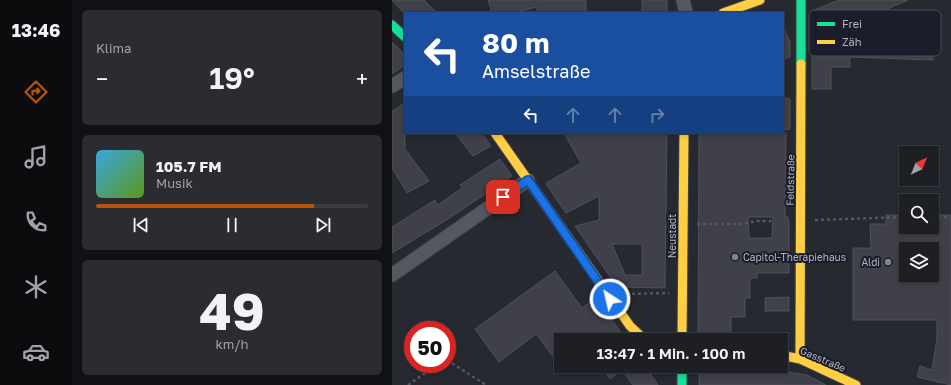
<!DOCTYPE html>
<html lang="de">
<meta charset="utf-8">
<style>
body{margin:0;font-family:"Golos Text",sans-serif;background:#2a2c32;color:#f1f3f6;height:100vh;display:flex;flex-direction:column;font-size:15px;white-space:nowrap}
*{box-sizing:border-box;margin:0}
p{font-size:13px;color:#a0a2a7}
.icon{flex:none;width:22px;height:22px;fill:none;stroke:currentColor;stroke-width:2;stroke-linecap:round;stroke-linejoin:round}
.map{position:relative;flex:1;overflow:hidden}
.sheet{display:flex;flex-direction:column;gap:10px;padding:10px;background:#101114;width:320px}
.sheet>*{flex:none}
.banner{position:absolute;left:12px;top:12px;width:380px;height:122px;border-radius:0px;box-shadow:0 2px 6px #0003,0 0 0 1px #3b3d42;background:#1a4fa0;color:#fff;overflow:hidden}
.needle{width:26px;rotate:43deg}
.fabs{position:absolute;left:507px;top:146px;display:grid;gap:8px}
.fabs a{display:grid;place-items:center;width:40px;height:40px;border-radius:0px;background:#1d1f25;box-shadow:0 2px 6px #0003,0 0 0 1px #3b3d42;font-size:20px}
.speed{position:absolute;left:12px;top:321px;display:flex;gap:8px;font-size:20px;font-weight:700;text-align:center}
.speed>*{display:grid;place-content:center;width:52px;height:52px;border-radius:50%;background:#1d1f25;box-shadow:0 2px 6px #0003,0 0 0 1px #3b3d42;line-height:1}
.speed .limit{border:6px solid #d22;background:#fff;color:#111}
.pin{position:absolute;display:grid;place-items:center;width:34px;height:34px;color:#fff;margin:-17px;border-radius:8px;box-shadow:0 2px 6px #0006}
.me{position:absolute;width:44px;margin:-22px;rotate:325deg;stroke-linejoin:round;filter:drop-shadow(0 0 3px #0008)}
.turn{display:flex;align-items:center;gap:14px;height:84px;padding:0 12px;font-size:18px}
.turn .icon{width:52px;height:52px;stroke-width:2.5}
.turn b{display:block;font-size:28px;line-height:34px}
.lanes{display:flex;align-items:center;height:38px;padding:0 12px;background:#0003;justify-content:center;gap:20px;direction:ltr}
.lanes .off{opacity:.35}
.big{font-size:30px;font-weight:600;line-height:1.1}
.sheet .card{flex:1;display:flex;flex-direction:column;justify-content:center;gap:6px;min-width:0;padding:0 14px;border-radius:6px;background:#2a2c32}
.sheet .dial{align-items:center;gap:0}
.dial b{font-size:52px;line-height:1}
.song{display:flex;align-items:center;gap:12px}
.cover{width:48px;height:48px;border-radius:6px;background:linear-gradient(135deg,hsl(200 70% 55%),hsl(90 70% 35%))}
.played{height:4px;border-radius:2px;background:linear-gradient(90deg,#b45309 80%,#3b3d42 80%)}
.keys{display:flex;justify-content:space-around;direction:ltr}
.heat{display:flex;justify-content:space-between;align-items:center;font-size:22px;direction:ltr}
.trip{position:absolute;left:162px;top:333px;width:234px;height:40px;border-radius:0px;background:#1d1f25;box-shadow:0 2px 6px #0003,0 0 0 1px #3b3d42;font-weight:600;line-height:40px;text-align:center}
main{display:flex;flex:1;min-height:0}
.menu{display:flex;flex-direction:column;width:72px;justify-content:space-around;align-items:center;background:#0c0c0f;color:#a0a2a7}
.menu .icon{width:28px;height:28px}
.menu .current{color:#b45309}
.menu b{font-size:18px;color:#f1f3f6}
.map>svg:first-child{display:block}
.building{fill:#404148;stroke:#4e5059;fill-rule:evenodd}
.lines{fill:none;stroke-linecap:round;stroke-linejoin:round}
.street-casing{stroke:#42444a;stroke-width:15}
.fast-casing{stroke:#42444a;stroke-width:11}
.slow-casing{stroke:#42444a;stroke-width:11}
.path{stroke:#55575d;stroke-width:2.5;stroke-dasharray:3 3;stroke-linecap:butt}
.street{stroke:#565860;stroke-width:13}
.fast{stroke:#16e098;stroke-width:9}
.slow{stroke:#ffcf43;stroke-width:9}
.route-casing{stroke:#114b97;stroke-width:10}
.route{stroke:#1a73e8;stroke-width:7}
.poi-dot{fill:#81838f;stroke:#1b1e2a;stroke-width:1.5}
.labels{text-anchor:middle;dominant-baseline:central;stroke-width:4;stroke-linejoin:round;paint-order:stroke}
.street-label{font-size:10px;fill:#b1b3c2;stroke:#1b1e2a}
.poi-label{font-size:10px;fill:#b1b3c2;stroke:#1b1e2a;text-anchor:start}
.key{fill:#1b1e2a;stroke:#484b58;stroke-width:1}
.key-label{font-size:11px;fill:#b1b3c2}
</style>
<main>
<nav class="menu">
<b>13:46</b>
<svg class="icon current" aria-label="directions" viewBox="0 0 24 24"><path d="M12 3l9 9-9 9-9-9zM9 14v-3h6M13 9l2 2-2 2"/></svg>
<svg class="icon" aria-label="music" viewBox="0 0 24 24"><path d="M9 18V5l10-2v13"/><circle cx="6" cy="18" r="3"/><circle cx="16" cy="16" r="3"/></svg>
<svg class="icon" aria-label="phone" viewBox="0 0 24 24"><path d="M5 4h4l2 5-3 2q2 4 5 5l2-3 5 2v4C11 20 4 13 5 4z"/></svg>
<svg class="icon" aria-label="climate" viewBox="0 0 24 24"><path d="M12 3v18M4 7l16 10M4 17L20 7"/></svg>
<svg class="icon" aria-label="car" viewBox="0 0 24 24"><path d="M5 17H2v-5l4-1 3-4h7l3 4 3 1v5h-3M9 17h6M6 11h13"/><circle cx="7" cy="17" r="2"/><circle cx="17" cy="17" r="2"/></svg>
</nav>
<section class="sheet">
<div class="card"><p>Klima</p>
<div class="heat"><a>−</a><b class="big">19°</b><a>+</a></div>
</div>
<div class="card">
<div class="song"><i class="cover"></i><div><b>105.7 FM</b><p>Musik</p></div></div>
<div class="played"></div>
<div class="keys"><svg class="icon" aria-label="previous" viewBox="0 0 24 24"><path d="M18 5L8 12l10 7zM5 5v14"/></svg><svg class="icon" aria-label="pause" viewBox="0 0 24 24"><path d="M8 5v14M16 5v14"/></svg><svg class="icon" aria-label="next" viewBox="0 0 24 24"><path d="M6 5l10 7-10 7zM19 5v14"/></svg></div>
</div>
<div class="card dial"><b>49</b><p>km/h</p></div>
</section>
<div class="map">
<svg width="559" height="385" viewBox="0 0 559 385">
<rect width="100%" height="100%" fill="#272931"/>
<!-- building -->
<path class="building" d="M 0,0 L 32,0 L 45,13 L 12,13 Z
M 96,0 L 194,0 L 194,13 L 145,13 L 145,7 L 121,13 L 100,13 Z
M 250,0 L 275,0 L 275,13 L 250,13 Z
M 447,0 L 516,0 L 470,20 L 473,20 L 483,48 L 513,49 L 514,22 L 541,22 L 541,60 L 458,57 L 458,67 L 439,67 L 439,89 L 420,89 L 420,11 ZM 460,16 L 462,45 L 439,45 L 440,26 Z
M 391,26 L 398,42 L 398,57 L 391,60 Z
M 0,42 L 13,55 L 13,65 L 0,74 Z
M 391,98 L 398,99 L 398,129 L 391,130 Z
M 13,103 L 13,149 L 37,181 L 15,193 L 0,168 L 0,111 Z
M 63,133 L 90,133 L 99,146 L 81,156 Z
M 172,133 L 275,133 L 273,288 L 225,287 L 183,226 L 207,220 L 207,196 L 174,213 L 162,196 L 154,183 L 189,163 ZM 220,244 L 250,244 L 250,275 L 233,275 Z
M 307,133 L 394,133 L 393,217 L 396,217 L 397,226 L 397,273 L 365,273 L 365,278 L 358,278 L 358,298 L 353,298 L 353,317 L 339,317 L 339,340 L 306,340 ZM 356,217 L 381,217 L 380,238 L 357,238 Z
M 108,159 L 120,176 L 56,219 L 0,253 L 0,227 L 43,200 L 46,205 L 70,188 L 68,185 Z
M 494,215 L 514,215 L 514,227 L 540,227 L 540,224 L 545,224 L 545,215 L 559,215 L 559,385 L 525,377 L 528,366 L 540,370 L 545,338 L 545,320 L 461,320 L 461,248 L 479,248 L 478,224 L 494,224 ZM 514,249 L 540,249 L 540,275 L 514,275 Z
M 163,271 L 190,308 L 204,297 L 234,340 L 169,340 L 169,367 L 144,334 L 107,362 L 83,329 Z
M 397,297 L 397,311 L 373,311 L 373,298 Z
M 209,366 L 253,366 L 266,385 L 241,385 L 230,370 L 218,379 Z
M 337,369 L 374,369 L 415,375 L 434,385 L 307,385 L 307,370 Z"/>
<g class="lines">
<defs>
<path id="street" d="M 291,0 L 294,13
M 0,86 L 13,78
M 0,275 L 136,180"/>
<path id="fast" d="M 0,25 L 13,37
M 409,64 L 409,0
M 290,366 L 290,385"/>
<path id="slow" d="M 331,13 L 368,0
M 103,133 L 238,326 L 253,340
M 290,340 L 292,133
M 389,355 L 408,359 L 464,385
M 408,359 L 409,64"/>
</defs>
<!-- street casing -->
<use href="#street" class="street-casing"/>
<!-- fast casing -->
<use href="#fast" class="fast-casing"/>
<!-- slow casing -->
<use href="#slow" class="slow-casing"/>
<!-- path -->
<path class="path" d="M 540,217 L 559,217
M 423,220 L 514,217
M 305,224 L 351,224 L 365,221 L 381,221
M 234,294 L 277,293
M 55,360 L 94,385
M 16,385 L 46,364"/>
<!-- street -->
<use href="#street" class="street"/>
<!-- fast -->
<use href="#fast" class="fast"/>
<!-- slow -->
<use href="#slow" class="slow"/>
</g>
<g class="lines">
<defs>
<path id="route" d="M 111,197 L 136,180 L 218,299"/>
</defs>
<!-- route casing -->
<use href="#route" class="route-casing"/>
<!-- route -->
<use href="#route" class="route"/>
</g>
<!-- markers -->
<g class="poi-dot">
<circle cx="343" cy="257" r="4"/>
<circle cx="496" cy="262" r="4"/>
</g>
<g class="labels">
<!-- street labels -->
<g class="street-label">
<text transform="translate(398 180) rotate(-89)">Feldstraße</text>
<text transform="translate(280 236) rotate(-90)">Neustadt</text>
<text transform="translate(431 359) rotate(23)">Gasstraße</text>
</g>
<!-- poi labels -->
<g class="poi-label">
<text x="351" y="257">Capitol-Therapiehaus</text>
<text x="488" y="262" text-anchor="end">Aldi</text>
</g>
</g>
<!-- legend -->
<rect x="417" y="10" width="132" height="46" rx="6" class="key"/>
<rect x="425" y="22" width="18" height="4" fill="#16e098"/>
<rect x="425" y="40" width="18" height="4" fill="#ffcf43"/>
<g class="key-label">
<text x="450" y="28">Frei</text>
<text x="450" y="46">Zäh</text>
</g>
</svg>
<div class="fabs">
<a><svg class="needle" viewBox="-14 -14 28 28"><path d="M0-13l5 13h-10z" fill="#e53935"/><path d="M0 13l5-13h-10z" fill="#a0a2a7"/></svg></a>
<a><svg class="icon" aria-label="search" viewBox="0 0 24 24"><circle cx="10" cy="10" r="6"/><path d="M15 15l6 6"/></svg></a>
<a><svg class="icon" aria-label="layers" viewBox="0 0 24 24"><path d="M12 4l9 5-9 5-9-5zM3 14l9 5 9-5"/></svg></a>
</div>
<div class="speed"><div class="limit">50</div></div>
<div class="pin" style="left:111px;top:197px;background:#d93025"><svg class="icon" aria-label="arrive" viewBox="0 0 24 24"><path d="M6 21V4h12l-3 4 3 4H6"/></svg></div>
<svg class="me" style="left:218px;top:299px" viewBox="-20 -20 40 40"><circle r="17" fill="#1a73e8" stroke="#fff" stroke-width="3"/><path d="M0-11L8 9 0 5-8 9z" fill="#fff"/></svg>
<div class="trip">13:47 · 1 Min. · 100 m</div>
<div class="banner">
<div class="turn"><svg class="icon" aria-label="left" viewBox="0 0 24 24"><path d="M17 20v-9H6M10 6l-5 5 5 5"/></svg><div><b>80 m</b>Amselstraße</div></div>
<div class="lanes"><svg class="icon" aria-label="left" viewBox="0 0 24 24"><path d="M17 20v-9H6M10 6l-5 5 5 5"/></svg><svg class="icon off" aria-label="ahead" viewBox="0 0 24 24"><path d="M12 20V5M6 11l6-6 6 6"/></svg><svg class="icon off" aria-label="ahead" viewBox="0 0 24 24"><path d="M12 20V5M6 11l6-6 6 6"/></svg><svg class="icon off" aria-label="right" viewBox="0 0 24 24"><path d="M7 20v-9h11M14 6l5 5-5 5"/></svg></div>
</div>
</div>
</main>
